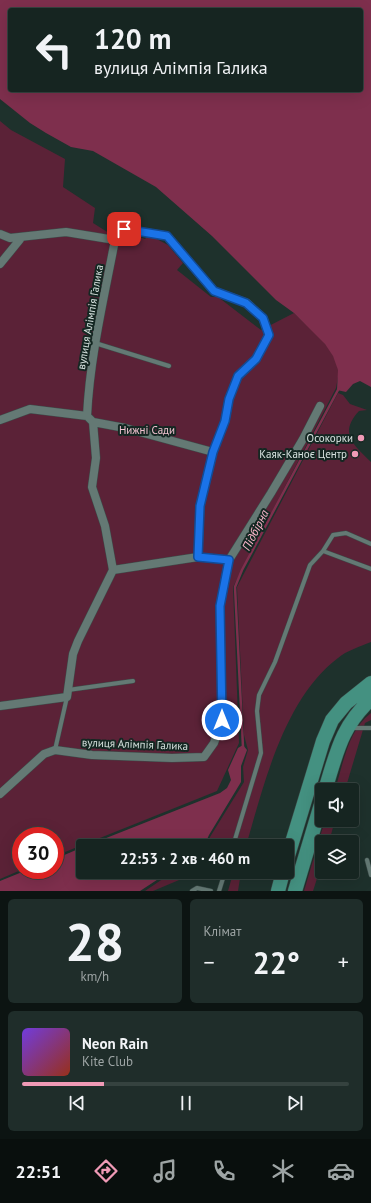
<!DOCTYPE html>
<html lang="uk">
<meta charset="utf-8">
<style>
body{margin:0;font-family:"PT Sans",sans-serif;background:#1f2d2a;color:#f1f3f6;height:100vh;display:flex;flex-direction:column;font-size:15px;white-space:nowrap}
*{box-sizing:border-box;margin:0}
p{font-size:13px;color:#9ea5a5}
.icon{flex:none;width:22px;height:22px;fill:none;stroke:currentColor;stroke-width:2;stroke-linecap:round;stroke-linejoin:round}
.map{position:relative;height:891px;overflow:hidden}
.sheet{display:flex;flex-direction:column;gap:8px;padding:8px;background:#0c1412;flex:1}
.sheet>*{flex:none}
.guide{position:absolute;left:8px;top:8px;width:355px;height:84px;border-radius:4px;box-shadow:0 4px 16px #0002,0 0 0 1px #35423f;background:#162521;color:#f1f3f6;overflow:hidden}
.tools{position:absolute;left:315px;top:783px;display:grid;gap:8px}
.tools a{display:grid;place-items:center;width:44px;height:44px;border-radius:4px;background:#162521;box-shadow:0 4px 16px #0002,0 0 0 1px #35423f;font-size:20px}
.speed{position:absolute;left:12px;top:827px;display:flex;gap:8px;font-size:20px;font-weight:700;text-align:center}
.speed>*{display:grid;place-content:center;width:52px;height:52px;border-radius:50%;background:#162521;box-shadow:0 4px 16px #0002,0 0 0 1px #35423f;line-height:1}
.speed .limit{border:6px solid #d22;background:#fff;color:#111}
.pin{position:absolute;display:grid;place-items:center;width:34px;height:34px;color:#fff;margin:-17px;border-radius:8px;box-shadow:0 2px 6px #0006}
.me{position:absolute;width:44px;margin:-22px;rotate:0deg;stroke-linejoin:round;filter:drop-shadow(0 0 3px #0008)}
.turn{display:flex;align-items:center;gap:14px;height:84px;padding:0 20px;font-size:18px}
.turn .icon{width:52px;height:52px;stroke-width:2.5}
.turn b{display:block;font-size:28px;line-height:34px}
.big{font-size:30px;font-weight:700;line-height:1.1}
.sheet .tile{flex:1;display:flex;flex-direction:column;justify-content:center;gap:6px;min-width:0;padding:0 14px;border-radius:6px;background:#1f2d2a}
.sheet .dial{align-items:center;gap:0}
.dial b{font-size:52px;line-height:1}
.song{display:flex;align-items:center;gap:12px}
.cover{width:48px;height:48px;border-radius:6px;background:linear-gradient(135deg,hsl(260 70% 55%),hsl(10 70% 35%))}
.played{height:4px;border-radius:2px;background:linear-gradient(90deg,#f09ab6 25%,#35423f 25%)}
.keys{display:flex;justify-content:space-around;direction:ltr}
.heat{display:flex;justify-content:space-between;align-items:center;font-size:22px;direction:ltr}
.sheet .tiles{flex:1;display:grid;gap:8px;grid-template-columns:1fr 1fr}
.tile:last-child{grid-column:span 2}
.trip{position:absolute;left:76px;top:839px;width:218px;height:40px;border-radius:4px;background:#162521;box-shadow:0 4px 16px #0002,0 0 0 1px #35423f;font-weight:700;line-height:40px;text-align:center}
.tabs{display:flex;height:64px;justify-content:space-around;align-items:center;background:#090f0d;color:#9ea5a5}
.tabs .icon{width:28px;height:28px}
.tabs .current{color:#f09ab6}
.tabs b{font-size:18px;color:#f1f3f6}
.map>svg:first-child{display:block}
.green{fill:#5b2237}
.water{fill:#7e2f4d;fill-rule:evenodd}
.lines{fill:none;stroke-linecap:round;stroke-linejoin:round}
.stream{stroke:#7e2f4d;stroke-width:2.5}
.service-casing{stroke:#3c4d4a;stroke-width:5}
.minor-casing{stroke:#3c4d4a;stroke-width:9}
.trunk-casing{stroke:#3c4d4a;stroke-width:15}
.service{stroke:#647974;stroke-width:4}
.minor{stroke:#647974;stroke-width:8}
.trunk{stroke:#449181;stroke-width:14}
.route-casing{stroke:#114b97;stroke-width:10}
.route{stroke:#1a73e8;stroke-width:7}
.poi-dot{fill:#f09ab6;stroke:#142722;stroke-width:1.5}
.labels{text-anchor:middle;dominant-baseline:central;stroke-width:4;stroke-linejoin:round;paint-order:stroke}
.street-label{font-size:11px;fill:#d7e2df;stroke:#142722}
.park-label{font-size:11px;fill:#f2c2d0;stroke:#142722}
.poi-label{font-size:11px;fill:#d7e2df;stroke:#142722;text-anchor:end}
.water-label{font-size:12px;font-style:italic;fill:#fcb6cb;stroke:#142722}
</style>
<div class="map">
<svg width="371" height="891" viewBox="0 0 371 891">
<rect width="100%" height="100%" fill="#1e312c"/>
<!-- green -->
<path class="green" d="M 0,121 L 11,130 L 65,159 L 63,187 L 95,208 L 93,223 L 120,240 L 123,231 L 145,239 L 149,235 L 168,245 L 183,263 L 177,270 L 211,297 L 218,297 L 261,330 L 294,313 C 310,329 334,346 338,369 C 339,375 337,382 336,388 L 233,587 L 239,743 L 217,791 L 55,856 L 55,836 L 21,836 L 21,870 L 0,879 Z
M 338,393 L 343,395 L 350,404 L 367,410 L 359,411 C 338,434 354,445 371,462 L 371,642 C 361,646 346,651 338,658 C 284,699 264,784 246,846 L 207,846 L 210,837 L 244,782 L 243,767 L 248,750 L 244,735 L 237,587 Z
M 371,713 L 371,720 L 365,723 L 345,790 L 335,790 C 343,764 348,730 371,713 Z
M 325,820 L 335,820 L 329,842 L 322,842 L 322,863 L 313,891 L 304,891 Z
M 173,872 L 198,872 L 153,891 L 145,891 Z
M 216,872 L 241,872 L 238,891 L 228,891 L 232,877 Z"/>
<!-- water -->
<path class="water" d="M 0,0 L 371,0 L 371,387 L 360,381 L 353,384 L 346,392 L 337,390 L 338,370 L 333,356 L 325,344 L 294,313 L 276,300 L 212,236 L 156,187 L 93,151 L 71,147 L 46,133 L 30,123 L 0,99 ZM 10,10 L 361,10 L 361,90 L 10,90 Z
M 243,745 L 247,750 L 241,766 L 241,782 L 209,835 L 204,846 L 86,846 L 220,793 L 227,788 L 231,780 L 228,770 L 238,748 Z
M 83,847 L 83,872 L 169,872 L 140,891 L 0,891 L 0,881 L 27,870 L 55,870 L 55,859 Z"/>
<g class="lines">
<!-- stream -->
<path class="stream" d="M 243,747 L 235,587 L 242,570 L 339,388"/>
<defs>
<path id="service" d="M 95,343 L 169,366
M 323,551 L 371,569
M 68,690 L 133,681
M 351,728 L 371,728
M 55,750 L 67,697
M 233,846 L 261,753 L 257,711 L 259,695 L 275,662 L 310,565 L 323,551 L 333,535 L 346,533 L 371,544
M 367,860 L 371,875
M 192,891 L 197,888 L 211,891
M 219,891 L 225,872"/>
<path id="minor" d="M 0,234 L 10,238 L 66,232 L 115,240
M 0,264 L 22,237
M 0,420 L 30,409 L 87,416
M 93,422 L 125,428 L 213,452
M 113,570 L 198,557 L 229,560
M 0,706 L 67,697 L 73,654 L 78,641 L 113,570 L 105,526 L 92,487 L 96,458 L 93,422 L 87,416 C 90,356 104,298 115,240 L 116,235 L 124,229 L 167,236 L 214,291 L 247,303 L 263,318 L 269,335 L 256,359 L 238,376 L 229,399 L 225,421 L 213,452 L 200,506 L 198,557
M 0,794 L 44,754 L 55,750 L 92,755 L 172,758 L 204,757 L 214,743 L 222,720 L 220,606 L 229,560 L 271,493 L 303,439 L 320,406"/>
<path id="trunk" d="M 325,790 C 337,752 341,727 371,699
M 287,859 L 323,741 L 332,720 L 346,703 L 371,683
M 278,891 L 283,872
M 295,891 L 322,801"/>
</defs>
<!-- service casing -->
<use href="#service" class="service-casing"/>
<!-- minor casing -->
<use href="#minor" class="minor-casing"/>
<!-- trunk casing -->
<use href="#trunk" class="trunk-casing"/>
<!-- service -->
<use href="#service" class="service"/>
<!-- minor -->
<use href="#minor" class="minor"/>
<!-- trunk -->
<use href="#trunk" class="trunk"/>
</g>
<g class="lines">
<defs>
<path id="route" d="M 124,229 L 167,236 L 214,291 L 246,303 L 263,318 L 269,335 L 256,359 L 238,376 L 229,399 L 225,421 L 213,452 L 200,506 L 198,557 L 229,560 L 220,606 L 222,720"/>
</defs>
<!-- route casing -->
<use href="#route" class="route-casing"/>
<!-- route -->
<use href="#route" class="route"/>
</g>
<!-- markers -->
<g class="poi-dot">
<circle cx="361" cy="438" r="4"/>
<circle cx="355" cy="454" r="4"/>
</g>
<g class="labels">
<!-- street labels -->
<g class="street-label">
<text transform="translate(90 317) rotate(-80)">вулиця Алімпія Галика</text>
<text transform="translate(135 744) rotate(2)">вулиця Алімпія Галика</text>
</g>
<!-- park labels -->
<g class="park-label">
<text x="147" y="430">Нижні Сади</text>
</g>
<!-- poi labels -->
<g class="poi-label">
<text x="353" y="438">Осокорки</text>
<text x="347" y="454">Каяк-Каноє Центр</text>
</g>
<!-- water labels -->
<g class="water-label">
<text transform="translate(255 530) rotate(-63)">Підбірна</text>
</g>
</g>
</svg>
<div class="tools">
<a><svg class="icon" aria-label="sound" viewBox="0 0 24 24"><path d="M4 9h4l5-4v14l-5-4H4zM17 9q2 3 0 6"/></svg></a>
<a><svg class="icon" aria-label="layers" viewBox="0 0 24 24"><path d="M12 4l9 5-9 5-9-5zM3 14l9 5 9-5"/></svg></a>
</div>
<div class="speed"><div class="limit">30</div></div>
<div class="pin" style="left:124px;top:229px;background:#d93025"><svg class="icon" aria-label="arrive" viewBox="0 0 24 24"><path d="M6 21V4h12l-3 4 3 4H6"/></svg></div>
<svg class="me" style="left:222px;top:720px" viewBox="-20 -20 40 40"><circle r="17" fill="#1a73e8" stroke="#fff" stroke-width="3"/><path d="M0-11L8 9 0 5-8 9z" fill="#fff"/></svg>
<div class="trip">22:53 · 2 хв · 460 m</div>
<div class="guide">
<div class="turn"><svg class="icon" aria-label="left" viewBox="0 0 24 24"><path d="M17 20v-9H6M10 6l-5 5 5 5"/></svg><div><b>120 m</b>вулиця Алімпія Галика</div></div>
</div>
</div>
<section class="sheet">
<div class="tiles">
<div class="tile dial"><b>28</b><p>km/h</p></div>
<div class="tile"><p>Клімат</p>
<div class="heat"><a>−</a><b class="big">22°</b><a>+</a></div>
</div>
<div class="tile">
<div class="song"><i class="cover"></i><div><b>Neon Rain</b><p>Kite Club</p></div></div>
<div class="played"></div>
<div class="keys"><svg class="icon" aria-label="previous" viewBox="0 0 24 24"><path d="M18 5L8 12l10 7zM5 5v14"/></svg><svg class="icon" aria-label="pause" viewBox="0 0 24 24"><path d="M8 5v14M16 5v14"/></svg><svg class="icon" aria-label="next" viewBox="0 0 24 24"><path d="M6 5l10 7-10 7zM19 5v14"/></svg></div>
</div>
</div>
</section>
<nav class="tabs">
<b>22:51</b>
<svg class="icon current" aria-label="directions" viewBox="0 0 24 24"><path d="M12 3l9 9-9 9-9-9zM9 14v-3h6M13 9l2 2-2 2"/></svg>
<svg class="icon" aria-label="music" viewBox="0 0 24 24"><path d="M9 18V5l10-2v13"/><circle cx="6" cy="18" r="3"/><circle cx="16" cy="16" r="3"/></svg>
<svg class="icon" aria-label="phone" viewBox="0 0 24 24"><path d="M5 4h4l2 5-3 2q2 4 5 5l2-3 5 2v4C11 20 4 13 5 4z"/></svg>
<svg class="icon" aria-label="climate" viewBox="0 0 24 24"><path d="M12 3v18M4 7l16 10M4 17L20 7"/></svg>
<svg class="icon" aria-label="car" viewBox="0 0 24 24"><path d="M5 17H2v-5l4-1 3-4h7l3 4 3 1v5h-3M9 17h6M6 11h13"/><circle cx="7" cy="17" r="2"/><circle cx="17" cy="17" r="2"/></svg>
</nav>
